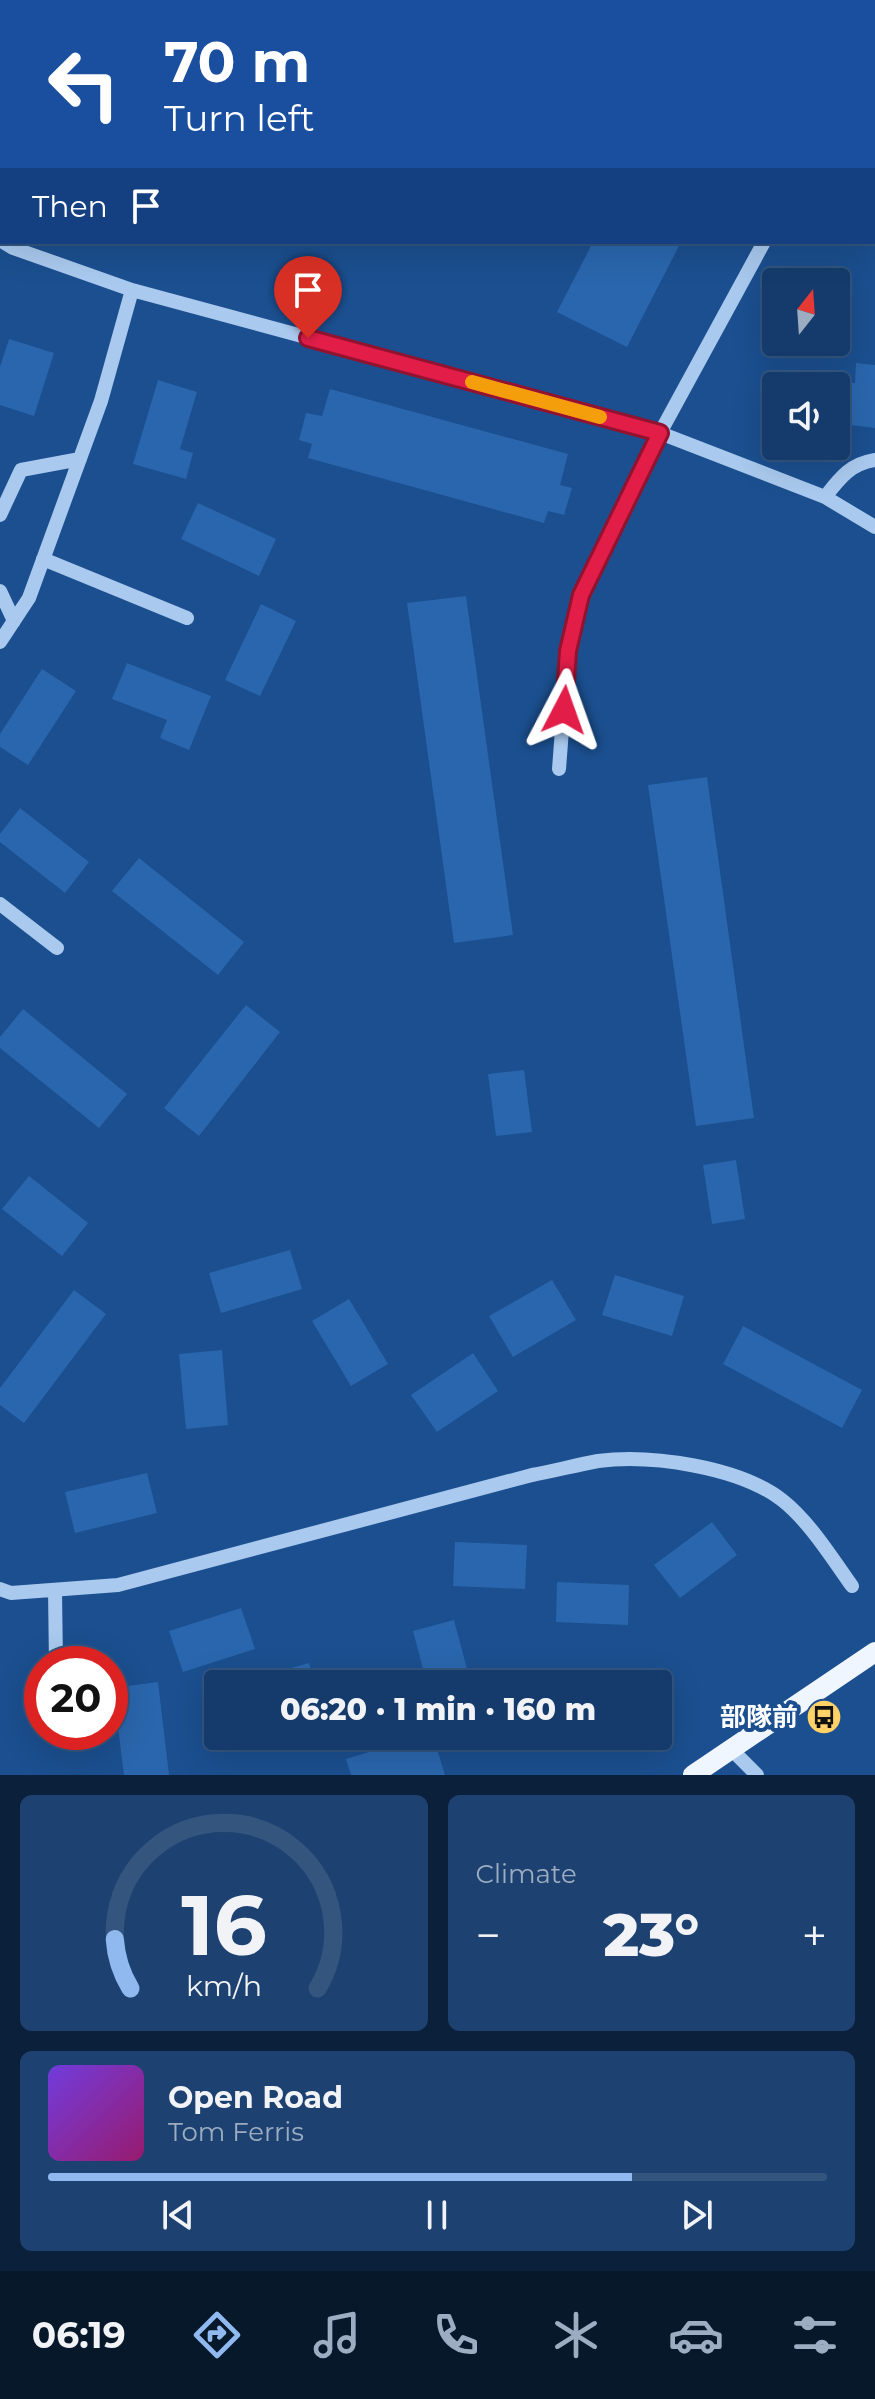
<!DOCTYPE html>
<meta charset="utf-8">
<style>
body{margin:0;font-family:Montserrat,"Noto Sans JP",sans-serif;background:#1d4271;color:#f1f3f6;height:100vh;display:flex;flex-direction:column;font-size:30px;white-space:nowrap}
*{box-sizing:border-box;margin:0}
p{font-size:26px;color:#9dadc1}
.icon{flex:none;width:44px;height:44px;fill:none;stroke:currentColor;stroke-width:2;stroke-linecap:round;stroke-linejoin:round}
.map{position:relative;height:1775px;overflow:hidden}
.drawer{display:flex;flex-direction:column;gap:20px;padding:20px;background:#0b203b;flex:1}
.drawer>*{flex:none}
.guide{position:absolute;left:0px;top:0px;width:876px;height:244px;box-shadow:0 8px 32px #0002,0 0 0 2px #33557e;background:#1a4fa0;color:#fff;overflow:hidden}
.needle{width:52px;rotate:17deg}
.buttons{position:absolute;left:762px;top:268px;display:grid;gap:16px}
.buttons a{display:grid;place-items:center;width:88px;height:88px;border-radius:8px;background:#143b6b;box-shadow:0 8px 32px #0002,0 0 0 2px #33557e;font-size:40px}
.speed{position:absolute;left:24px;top:1646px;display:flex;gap:16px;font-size:40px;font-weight:700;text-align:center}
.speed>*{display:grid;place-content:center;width:104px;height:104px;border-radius:50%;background:#143b6b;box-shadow:0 8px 32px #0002,0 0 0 2px #33557e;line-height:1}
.speed .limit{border:12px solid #d22;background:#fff;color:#111}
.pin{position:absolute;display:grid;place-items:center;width:68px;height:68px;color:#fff;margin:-82px -34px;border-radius:50% 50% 50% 0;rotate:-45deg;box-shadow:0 0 8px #0007}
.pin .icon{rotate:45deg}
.me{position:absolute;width:88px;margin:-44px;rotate:4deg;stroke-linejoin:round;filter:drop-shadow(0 0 6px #0008)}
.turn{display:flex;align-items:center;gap:28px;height:168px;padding:0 32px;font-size:36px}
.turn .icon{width:104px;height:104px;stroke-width:2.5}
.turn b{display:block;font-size:56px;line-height:68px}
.then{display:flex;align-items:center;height:76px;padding:0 32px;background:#0003;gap:16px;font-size:30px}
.big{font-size:60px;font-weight:800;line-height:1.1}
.drawer .card{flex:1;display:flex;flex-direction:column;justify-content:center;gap:12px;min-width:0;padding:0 28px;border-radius:12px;background:#1d4271}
.drawer .dial{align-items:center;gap:0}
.dial svg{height:208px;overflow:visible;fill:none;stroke:#33557e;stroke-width:7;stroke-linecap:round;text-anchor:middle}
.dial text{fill:#f1f3f6;stroke:none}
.song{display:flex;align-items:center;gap:24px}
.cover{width:96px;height:96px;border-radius:12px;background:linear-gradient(135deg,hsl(260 70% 55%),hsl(320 70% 35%))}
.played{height:8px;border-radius:4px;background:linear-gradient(90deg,#90b9f0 75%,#33557e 75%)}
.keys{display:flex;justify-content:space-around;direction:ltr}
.heat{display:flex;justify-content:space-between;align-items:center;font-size:44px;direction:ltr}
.drawer .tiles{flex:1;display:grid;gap:20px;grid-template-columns:1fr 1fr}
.card:last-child{grid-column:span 2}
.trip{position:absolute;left:204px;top:1670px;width:468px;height:80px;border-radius:8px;background:#143b6b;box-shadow:0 8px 32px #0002,0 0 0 2px #33557e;font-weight:800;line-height:80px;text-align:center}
.menu{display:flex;height:128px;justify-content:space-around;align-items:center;background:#08182b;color:#9dadc1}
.menu .icon{width:56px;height:56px}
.menu .on{color:#90b9f0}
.menu b{font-size:36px;color:#f1f3f6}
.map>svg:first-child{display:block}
.building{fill:#2a66ad}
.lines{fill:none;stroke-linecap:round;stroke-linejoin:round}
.minor{stroke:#a9c9ee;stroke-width:14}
.major{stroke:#f0f6ff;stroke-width:20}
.route-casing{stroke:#92132f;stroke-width:20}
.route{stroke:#e11d48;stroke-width:14}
.slow{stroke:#f59e0b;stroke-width:14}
.labels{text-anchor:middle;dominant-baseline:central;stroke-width:8;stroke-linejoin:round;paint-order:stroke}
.poi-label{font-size:26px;font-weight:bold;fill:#fff;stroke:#1b4f8f;text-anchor:end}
</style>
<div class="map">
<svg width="875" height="1775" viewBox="0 0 875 1775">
<rect width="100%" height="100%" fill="#1b4f8f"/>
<!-- building -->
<path class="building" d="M 593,242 L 681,242 L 627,347 L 557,312 Z
M 9,339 L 54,353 L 34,416 L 0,405 L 0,367 Z
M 856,363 L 875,365 L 875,428 L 843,424 L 846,397 L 836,396 L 836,386 L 825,386 L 826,380 L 855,383 Z
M 158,380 L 197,392 L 180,449 L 193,453 L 186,479 L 133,464 Z
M 330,389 L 568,454 L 560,485 L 572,488 L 564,515 L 548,511 L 544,523 L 308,458 L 312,444 L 299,440 L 306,413 L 322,416 Z
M 198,503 L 276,539 L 259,576 L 181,539 Z
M 466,596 L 513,935 L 454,943 L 407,603 Z
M 261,604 L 296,621 L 260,696 L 225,680 Z
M 127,663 L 211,696 L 189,750 L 160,738 L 167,720 L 112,699 Z
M 42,669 L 76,691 L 28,765 L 0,747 L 0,734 Z
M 707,777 L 754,1118 L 696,1126 L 648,785 Z
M 20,808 L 89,862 L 65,893 L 0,842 L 0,834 Z
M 139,858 L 244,942 L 218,975 L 112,891 Z
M 246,1005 L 280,1032 L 199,1136 L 164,1108 Z
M 23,1009 L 127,1094 L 99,1128 L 0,1048 L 0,1037 Z
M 524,1070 L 532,1132 L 496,1136 L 488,1074 Z
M 736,1160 L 745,1219 L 712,1224 L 703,1165 Z
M 29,1176 L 88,1223 L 62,1256 L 2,1209 Z
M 290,1250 L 302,1289 L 221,1313 L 209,1273 Z
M 615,1275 L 684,1296 L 672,1336 L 602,1315 Z
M 552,1280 L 576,1320 L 513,1357 L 489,1316 Z
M 74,1290 L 106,1314 L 24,1423 L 0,1405 L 0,1388 Z
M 349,1299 L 388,1364 L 351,1386 L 312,1321 Z
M 743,1326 L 862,1390 L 842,1428 L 723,1364 Z
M 222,1350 L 228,1425 L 186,1429 L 179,1354 Z
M 473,1353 L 498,1391 L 437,1432 L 411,1395 Z
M 147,1473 L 157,1513 L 75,1533 L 65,1492 Z
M 712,1522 L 737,1555 L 680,1598 L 654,1565 Z
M 455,1542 L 527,1545 L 525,1589 L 453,1586 Z
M 557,1582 L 629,1585 L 628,1625 L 556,1622 Z
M 241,1608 L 255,1649 L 183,1672 L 169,1631 Z
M 454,1620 L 471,1684 L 427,1684 L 413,1631 Z
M 309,1663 L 315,1684 L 269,1684 L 266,1675 Z
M 158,1682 L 169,1775 L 124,1775 L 113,1688 Z
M 284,1736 L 313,1736 L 313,1737 L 287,1745 Z
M 423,1736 L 433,1736 L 445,1775 L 351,1775 L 346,1759 Z"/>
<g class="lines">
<!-- minor -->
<path class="minor" d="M 874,41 L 875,39
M 3,242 L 13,248 L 132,290 L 660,433 L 825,497 L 875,527
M 825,497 C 840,478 850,464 875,460
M 0,515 L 21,470 L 80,459
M 43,559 L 187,618
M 0,591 L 14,621
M 0,642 L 29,598 L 101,401 L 132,290
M 559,769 L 568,651 L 581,595 L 660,433 L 764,242
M 0,904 L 57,948
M 0,1589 L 11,1593 L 118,1585 L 532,1475 C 554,1471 576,1465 598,1461 C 651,1454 739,1467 782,1500 C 809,1521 832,1558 852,1586
M 55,1590 L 56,1664
M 732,1750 L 757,1775"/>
<!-- major -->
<path class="major" d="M 693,1775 L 875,1652"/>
</g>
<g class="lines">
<defs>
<path id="route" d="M 308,338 L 660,433 L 581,595 L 568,651 L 564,710"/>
</defs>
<!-- route casing -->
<use href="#route" class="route-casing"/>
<!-- route -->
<use href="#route" class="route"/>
<!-- slow -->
<path class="slow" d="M 472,382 L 600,417"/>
</g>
<!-- icons -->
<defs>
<symbol id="bus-disc" viewBox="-11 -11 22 22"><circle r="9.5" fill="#ffd166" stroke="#1b4f8f"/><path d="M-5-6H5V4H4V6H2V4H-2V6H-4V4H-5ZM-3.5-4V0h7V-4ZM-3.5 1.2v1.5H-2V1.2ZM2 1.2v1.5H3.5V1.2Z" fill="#111"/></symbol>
</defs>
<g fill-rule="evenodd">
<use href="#bus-disc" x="804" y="1697" width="40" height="40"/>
</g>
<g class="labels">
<!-- poi labels -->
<g class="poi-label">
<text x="798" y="1717">部隊前</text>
</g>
</g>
</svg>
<div class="buttons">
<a><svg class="needle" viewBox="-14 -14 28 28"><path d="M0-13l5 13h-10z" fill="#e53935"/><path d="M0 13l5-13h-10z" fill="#9dadc1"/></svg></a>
<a><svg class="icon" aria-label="sound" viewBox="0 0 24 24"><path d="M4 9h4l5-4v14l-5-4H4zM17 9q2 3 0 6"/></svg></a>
</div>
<div class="speed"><div class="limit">20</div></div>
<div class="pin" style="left:308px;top:338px;background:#d93025"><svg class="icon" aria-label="arrive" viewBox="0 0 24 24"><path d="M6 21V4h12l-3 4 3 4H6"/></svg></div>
<svg class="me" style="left:564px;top:710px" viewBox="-20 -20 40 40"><path d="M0-17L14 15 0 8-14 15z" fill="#e11d48" stroke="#fff" stroke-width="4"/></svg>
<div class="trip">06:20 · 1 min · 160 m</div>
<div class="guide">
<div class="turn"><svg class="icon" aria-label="left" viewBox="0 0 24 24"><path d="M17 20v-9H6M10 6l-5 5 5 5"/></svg><div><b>70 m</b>Turn left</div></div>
<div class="then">Then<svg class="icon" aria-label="arrive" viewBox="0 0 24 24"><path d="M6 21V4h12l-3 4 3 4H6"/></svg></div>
</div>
</div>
<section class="drawer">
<div class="tiles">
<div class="card dial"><svg viewBox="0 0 100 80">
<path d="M14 69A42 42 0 1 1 86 69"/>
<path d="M14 69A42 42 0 0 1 8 50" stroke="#90b9f0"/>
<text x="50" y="56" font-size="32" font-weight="700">16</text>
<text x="50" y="72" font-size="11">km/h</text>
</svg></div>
<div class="card"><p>Climate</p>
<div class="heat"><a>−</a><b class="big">23°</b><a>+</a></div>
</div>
<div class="card">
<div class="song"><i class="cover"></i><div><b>Open Road</b><p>Tom Ferris</p></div></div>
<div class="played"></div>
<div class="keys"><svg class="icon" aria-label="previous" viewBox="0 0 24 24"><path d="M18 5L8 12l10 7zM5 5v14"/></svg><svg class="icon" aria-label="pause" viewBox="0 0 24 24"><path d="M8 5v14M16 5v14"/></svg><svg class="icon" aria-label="next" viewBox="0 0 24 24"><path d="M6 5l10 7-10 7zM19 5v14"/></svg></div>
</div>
</div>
</section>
<nav class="menu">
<b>06:19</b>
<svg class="icon on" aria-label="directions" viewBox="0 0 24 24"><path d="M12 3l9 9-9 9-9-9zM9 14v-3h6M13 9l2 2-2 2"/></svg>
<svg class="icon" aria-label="music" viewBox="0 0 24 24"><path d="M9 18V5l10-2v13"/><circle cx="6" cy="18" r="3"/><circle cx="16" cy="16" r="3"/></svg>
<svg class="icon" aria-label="phone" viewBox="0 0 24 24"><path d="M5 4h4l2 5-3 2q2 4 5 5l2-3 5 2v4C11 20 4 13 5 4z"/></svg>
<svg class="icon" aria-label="climate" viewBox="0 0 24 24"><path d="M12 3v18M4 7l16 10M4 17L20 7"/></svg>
<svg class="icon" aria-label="car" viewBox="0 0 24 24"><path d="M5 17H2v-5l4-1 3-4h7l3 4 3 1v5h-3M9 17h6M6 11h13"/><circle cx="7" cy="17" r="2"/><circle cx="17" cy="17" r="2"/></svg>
<svg class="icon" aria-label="filters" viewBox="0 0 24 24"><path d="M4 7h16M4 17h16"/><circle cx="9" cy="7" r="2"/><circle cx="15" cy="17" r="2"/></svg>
</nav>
